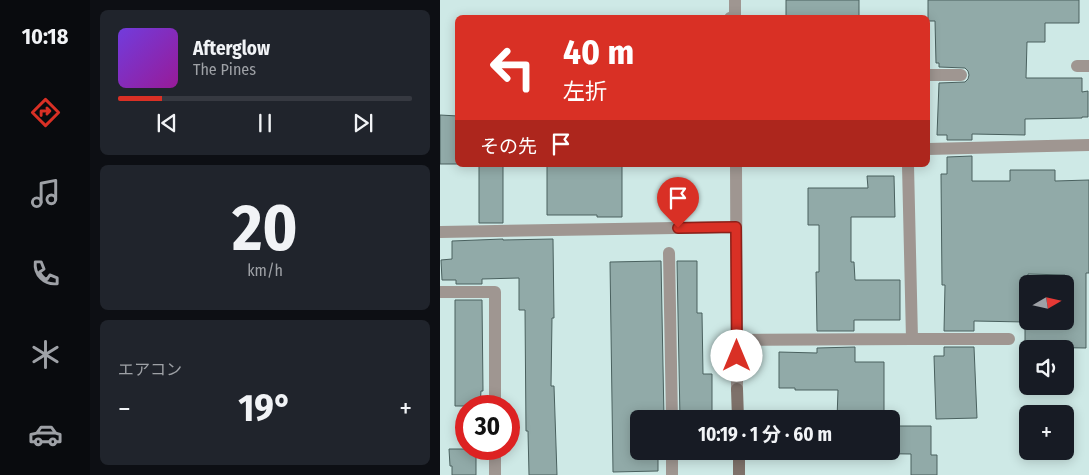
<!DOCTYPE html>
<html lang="ja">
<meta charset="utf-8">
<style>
body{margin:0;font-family:"Fira Sans Condensed","Noto Sans JP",sans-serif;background:#20242c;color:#f1f3f6;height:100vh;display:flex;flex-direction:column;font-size:19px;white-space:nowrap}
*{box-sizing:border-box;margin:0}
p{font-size:16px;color:#9ea1a6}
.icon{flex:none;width:28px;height:28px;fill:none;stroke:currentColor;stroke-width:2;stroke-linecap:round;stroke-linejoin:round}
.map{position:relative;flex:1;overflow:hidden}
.panel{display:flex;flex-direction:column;gap:10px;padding:10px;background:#0d0f14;width:350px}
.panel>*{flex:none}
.banner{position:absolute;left:15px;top:15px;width:475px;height:152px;border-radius:8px;box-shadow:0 2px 12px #0003;background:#d93025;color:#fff;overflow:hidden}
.needle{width:32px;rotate:81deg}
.tools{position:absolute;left:579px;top:275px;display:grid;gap:10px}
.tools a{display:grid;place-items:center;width:55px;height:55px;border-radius:8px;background:#171b24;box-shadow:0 2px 12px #0003;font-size:25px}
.speed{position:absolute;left:15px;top:395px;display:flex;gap:10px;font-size:25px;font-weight:700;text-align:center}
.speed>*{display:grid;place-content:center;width:65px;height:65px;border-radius:50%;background:#171b24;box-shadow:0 2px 12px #0003;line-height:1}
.speed .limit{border:8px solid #d22;background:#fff;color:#111}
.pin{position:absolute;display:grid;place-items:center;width:42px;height:42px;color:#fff;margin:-51px -21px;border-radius:50% 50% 50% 0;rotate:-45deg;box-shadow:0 0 5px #0007}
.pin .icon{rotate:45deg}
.me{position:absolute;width:55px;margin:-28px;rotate:0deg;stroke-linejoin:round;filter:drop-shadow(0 0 4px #0008)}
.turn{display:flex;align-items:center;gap:18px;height:105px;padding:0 25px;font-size:22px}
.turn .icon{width:65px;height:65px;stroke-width:2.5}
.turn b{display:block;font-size:35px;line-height:42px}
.then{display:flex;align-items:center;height:48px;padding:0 25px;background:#0003;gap:10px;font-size:19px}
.big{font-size:38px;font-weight:700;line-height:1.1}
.panel .tile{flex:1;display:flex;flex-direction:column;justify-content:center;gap:8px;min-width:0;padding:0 18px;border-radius:8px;background:#20242c}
.panel .dial{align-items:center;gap:0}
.dial b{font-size:65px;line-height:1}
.song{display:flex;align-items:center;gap:15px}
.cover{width:60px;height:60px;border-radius:8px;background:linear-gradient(135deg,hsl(260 70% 55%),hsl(300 70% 35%))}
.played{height:5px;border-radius:2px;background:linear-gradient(90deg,#d93025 15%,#363941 15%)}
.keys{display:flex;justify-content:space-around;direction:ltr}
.heat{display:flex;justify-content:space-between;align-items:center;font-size:28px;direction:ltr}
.trip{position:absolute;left:190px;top:410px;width:270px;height:50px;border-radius:8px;background:#171b24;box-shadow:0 2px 12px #0003;font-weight:700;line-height:50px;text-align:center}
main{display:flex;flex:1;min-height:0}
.menu{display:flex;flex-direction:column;width:90px;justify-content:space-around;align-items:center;background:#090b0e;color:#9ea1a6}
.menu .icon{width:35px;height:35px}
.menu .active{color:#d93025}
.menu b{font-size:22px;color:#f1f3f6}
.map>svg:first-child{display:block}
.building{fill:#91aaa8;stroke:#4a615f;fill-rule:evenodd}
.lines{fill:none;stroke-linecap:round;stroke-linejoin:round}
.street{stroke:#9f9691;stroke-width:12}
.secondary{stroke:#7e716a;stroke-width:12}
.route-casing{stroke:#8d1f18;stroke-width:12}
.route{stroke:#d93025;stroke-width:9}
</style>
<main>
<nav class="menu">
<b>10:18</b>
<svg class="icon active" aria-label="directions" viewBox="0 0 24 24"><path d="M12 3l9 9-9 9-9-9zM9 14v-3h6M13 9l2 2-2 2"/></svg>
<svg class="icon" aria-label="music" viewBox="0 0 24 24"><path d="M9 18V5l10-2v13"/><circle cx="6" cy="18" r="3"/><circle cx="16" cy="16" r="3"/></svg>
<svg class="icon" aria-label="phone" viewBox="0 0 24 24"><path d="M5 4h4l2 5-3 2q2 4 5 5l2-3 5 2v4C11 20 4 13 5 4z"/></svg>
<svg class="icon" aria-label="climate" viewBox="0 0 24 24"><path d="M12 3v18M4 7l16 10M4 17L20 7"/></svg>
<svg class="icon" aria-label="car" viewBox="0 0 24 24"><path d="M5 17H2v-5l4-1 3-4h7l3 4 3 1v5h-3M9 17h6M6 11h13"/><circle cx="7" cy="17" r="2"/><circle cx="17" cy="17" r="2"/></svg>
</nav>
<section class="panel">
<div class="tile">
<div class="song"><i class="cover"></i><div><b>Afterglow</b><p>The Pines</p></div></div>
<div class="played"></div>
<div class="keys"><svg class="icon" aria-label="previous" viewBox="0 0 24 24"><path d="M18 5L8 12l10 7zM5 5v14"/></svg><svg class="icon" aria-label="pause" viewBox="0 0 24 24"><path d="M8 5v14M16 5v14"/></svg><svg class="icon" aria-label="next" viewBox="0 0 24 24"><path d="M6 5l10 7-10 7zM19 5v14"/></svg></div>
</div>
<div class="tile dial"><b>20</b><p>km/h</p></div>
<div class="tile"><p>エアコン</p>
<div class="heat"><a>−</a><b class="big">19°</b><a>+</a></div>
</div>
</section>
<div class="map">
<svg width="649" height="475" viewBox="0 0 649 475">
<rect width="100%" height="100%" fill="#cee9e6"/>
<!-- building -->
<path class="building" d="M 346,0 L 419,0 L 419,18 L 346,18 Z
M 488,0 L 639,0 L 639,23 L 605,23 L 605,42 L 587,42 L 586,78 L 642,78 L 642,92 L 648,91 L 648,117 L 642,117 L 642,118 L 585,119 L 585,135 L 532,134 L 532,140 L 507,140 L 507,135 L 497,135 L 499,83 L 525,82 L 528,79 L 529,75 L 528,71 L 525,68 L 499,67 L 499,63 L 496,63 L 495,21 L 488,21 Z
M 0,115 L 18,116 L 18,164 L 0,164 Z
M 532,156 L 532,181 L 570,181 L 570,170 L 615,170 L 615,181 L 649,180 L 649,273 L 646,273 L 646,348 L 585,347 L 585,322 L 534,321 L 534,331 L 504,331 L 505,285 L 502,285 L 501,174 L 507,174 L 507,157 ZM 588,274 L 625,275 L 625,321 L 588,321 Z
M 39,165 L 63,165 L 63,223 L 39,223 Z
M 107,165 L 182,165 L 182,217 L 157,217 L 157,215 L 107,215 Z
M 427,176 L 454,176 L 455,217 L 411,217 L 411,262 L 414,262 L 415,280 L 460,280 L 460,320 L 414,320 L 414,331 L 377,331 L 376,272 L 379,272 L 379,225 L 368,225 L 368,188 L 428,188 Z
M 63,239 L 63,240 L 113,239 L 114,318 L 112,318 L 111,386 L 114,386 L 117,475 L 89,475 L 88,431 L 86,431 L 85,310 L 79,310 L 79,278 L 42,279 L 42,284 L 16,284 L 16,280 L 2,280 L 1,260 L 12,259 L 12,241 Z
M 221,261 L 224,419 L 199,419 L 199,451 L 218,451 L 218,471 L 173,472 L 170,262 Z
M 237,261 L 257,261 L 257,313 L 262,313 L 263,374 L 272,374 L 272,419 L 240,419 Z
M 15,300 L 42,300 L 43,391 L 41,391 L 40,406 L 15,406 Z
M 415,347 L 415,362 L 444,362 L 444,419 L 397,419 L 398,390 L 355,390 L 355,388 L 339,388 L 339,352 L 377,353 L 377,348 Z
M 504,347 L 534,347 L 537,418 L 496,419 L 494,356 L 504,356 Z
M 451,426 L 491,426 L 491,455 L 497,455 L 497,475 L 471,475 L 471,454 L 397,453 L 397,451 L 451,451 Z
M 9,449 L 36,449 L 36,475 L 12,475 L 12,466 L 10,466 Z"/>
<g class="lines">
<!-- street -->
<path class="street" d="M 290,18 L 295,17 L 295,0
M 637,66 L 649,66
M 488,75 L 521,75
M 488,149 L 649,145
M 296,165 L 297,389
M 0,232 L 296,227
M 229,253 L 232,419
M 0,292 L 55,292 L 55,406
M 472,339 L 569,339
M 297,340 L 472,339 L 468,165
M 232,451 L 232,475
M 55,475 L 55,449"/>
<!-- secondary -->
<path class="secondary" d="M 297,389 L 298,419
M 299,475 L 299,451"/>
</g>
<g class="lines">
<defs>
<path id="route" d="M 238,228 L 296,227 L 297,356"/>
</defs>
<!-- route casing -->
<use href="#route" class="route-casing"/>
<!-- route -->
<use href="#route" class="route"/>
</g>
</svg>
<div class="tools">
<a><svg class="needle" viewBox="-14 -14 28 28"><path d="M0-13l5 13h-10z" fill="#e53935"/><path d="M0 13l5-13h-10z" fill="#9ea1a6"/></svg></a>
<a><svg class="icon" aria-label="sound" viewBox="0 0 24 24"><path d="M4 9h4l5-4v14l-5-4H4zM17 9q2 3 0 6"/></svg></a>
<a>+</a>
</div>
<div class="speed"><div class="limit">30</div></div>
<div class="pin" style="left:238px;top:228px;background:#d93025"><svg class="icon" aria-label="arrive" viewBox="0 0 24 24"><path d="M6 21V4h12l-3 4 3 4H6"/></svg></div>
<svg class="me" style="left:297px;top:356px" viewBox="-20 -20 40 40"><circle r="19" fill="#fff"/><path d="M0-13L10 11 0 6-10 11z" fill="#d93025"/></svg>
<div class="trip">10:19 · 1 分 · 60 m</div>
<div class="banner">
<div class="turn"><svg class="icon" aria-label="left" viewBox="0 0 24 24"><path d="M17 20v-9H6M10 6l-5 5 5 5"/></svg><div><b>40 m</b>左折</div></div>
<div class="then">その先<svg class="icon" aria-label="arrive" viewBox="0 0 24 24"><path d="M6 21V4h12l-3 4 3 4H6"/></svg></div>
</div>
</div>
</main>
